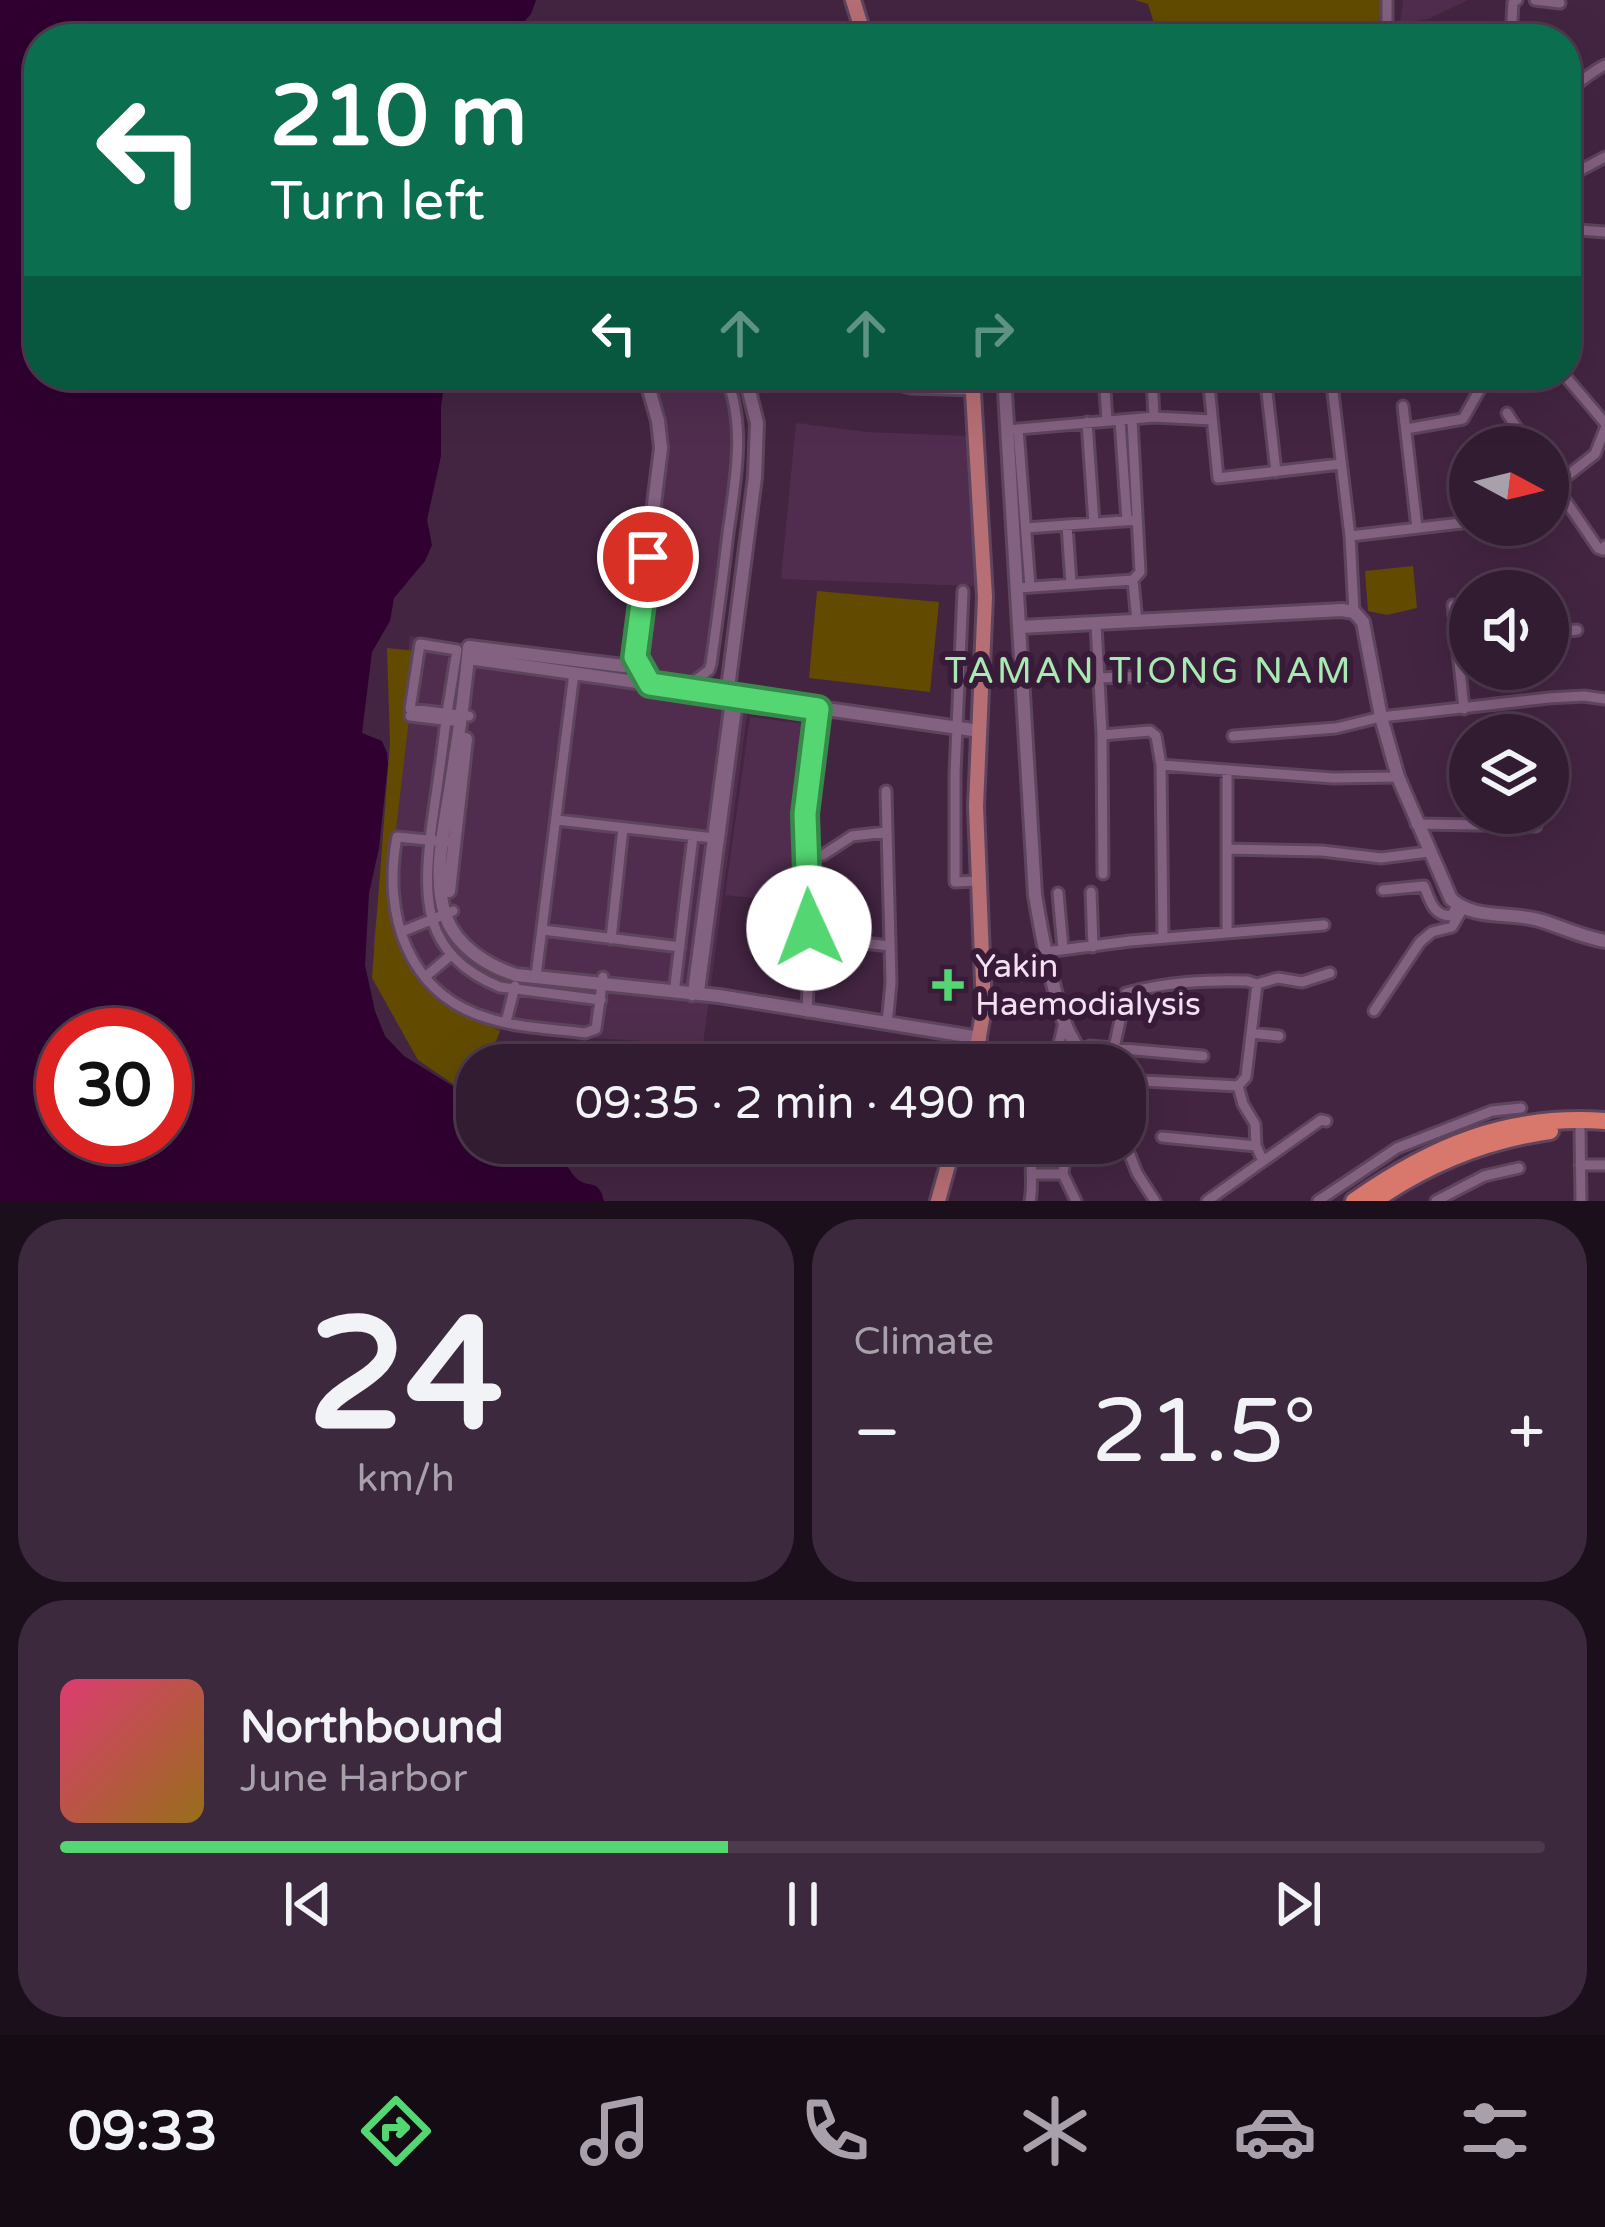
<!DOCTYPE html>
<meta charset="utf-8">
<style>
body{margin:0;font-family:"Varela Round",sans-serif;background:#3d293e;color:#f1f3f6;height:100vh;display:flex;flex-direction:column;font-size:45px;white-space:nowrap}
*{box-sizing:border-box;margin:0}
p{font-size:39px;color:#a8a1ac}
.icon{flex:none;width:66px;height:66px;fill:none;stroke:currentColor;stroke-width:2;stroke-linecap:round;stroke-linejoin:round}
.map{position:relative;height:1201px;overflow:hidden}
.side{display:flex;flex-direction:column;gap:18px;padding:18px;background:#1c0f1c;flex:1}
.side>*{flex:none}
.guide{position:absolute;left:24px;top:24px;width:1557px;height:366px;border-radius:48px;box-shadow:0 12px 48px #0002,0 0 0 3px #4d3a4d;background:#0b6e4f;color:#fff;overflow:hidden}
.needle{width:78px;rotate:97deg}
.buttons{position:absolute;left:1449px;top:426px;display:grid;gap:24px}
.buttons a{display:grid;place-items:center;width:120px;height:120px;border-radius:50%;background:#321c32;box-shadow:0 12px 48px #0002,0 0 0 3px #4d3a4d;font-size:60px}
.speed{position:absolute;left:36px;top:1008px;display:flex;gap:24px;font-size:60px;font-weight:700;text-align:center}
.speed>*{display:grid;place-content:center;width:156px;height:156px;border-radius:50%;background:#321c32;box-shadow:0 12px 48px #0002,0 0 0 3px #4d3a4d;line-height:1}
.speed .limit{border:18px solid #d22;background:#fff;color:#111}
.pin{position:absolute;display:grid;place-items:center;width:102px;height:102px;color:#fff;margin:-51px;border:6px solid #fff;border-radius:50%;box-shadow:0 3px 12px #0007}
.me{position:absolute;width:132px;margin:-66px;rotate:358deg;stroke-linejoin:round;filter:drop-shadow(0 0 9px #0008)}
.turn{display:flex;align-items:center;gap:42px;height:252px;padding:0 48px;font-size:54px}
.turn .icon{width:156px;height:156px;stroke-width:2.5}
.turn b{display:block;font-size:84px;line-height:102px}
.lanes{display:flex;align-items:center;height:114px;padding:0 48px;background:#0003;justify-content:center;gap:60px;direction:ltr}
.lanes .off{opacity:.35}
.big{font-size:90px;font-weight:600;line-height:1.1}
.side .tile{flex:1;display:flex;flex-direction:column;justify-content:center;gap:18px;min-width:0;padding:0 42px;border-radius:48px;background:#3d293e}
.side .dial{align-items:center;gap:0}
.dial b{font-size:156px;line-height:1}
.song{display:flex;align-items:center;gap:36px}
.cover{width:144px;height:144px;border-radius:18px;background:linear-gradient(135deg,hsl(340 70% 55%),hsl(40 70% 35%))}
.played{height:12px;border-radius:6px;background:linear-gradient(90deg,#54d672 45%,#4d3a4d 45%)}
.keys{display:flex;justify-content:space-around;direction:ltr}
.heat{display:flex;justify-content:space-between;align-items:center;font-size:66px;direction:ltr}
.side .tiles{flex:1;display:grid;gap:18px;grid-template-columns:1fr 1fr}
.tile:last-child{grid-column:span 2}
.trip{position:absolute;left:456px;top:1044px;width:690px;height:120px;border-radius:48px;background:#321c32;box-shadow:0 12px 48px #0002,0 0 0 3px #4d3a4d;font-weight:600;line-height:120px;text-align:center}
.menu{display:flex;height:192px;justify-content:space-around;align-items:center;background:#140b14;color:#a8a1ac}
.menu .icon{width:84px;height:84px}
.menu .on{color:#54d672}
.menu b{font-size:54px;color:#f1f3f6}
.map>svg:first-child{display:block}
.built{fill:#502d4e}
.green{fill:#624b01}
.water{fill:#300030;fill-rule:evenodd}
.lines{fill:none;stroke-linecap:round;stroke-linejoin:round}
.river{stroke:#300030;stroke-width:14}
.street-casing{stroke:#5e445d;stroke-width:15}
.secondary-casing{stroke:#5e445d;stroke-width:18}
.primary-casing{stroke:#5e445d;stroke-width:20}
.highway-casing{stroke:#5e445d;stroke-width:22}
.street{stroke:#836181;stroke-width:9}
.secondary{stroke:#836181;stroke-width:12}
.primary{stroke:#b66f74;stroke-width:14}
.highway{stroke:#d8786c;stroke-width:16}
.route-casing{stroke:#378b4a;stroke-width:30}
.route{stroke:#54d672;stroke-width:21}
.poi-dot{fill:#54d672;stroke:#381b38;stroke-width:4.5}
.labels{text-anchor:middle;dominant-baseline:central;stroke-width:12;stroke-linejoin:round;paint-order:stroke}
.poi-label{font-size:33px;fill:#f3e0f2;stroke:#381b38;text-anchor:start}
.neighbourhood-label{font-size:36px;letter-spacing:3px;fill:#a9eab2;stroke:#381b38}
</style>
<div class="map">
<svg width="1605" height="1201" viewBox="0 0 1605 1201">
<rect width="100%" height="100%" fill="#432542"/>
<!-- built -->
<path class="built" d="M 1403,0 L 1468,0 L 1428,19 L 1400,24 Z
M 656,375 L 721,375 L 733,413 L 735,451 L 708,668 L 695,677 L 751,685 L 703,1044 L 587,1038 L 502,1027 L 482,1065 L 477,1065 L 392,1011 L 373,945 L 410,636 L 647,670 L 643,663 L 666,467 L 663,417 L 653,387 Z
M 796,423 L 867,432 L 966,436 L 975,586 L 781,579 Z
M 750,717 L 808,724 L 798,805 L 802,904 L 725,895 Z"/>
<!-- green -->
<path class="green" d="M 1135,0 L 1386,0 L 1384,22 L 1306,39 L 1159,39 L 1148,4 Z
M 1413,566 L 1417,608 L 1387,615 L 1368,611 L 1365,571 Z
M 817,591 L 939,602 L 930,692 L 809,678 Z
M 387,648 L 417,651 L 391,872 L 410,960 L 420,977 L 446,1003 L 500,1031 L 487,1065 L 477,1065 L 475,1099 L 418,1060 L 372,978 L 390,743 Z"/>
<!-- water -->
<path class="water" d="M 0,0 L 536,0 L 531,14 L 509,39 L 39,39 L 39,375 L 446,375 L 441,406 L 441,456 L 427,520 L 432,545 L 425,561 L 394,598 L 390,621 L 372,652 L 362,733 L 382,741 L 387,753 L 388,764 L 379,848 L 369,893 L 365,965 L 375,1011 L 385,1036 L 404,1056 L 477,1101 L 477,1143 C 507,1143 540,1140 563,1162 C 568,1166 571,1173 576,1178 C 590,1190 598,1177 604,1201 L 0,1201 ZM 63,1035 L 165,1035 L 165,1137 L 63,1137 Z
M 518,1045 L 639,1049 L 652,1056 L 653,1065 L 497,1065 L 507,1047 Z"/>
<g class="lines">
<!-- river -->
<path class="river" d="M 546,1152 L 560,1143"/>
<defs>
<path id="street" d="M 1535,0 L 1560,3
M 1387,39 L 1387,0
M 1511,39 L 1513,3 L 1517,0
M 1566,91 C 1581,83 1590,72 1605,65
M 1566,178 L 1605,157
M 1566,229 L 1605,232
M 883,375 L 887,382 L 911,388 L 974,390
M 1104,375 L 1107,421
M 1208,375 L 1218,478 L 1341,464
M 1265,375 L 1276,472
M 1331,376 L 1350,536 L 1354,612
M 1566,377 L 1605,423
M 1152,378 L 1154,417
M 1403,406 L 1417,528
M 1507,413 L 1529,447
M 1132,420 L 1140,572 L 1133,580 L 1137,622
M 1120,421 L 1127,520
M 1087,422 L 1094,523
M 1018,429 L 1030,587
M 1406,429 L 1463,419 L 1488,375
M 1008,430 L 1154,417 L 1212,420
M 1548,475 L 1598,548 L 1603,550 L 1605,546
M 1548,491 L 1595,454 L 1605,429
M 1067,525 L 1071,584
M 1026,528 L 1137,520
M 1350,536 L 1470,522
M 1018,588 L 1133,580
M 963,591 L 955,773 L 955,882 L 977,881
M 1453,605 L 1464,709
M 1096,625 L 1102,735 L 1103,874
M 1548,633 L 1577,630
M 1098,678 L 1151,676
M 684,689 L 709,670 L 711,664 C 717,621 723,577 728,533 C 735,482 747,424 725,375
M 447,713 L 457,650 L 420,644 L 410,709 L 469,716
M 410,716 L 452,721
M 446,720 C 442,755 437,789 432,823 C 423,897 420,954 500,987 L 601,1000
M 1102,735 L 1150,731 L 1156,736 L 1161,765 L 1163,938
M 1233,736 L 1336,728 L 1381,717 L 1549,698 L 1584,696 L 1605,699
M 1161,765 L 1333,778 L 1398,777
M 1227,770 L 1227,931
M 886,791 L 891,983 L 887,1024
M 557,820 L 714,838
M 1416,824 L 1536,826
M 448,842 L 397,837 C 382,915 408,996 491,1019 C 521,1028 554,1029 585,1033 L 596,1029 L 603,977
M 1227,849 L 1322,851 L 1381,858 L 1428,852
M 807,858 L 823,855 L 852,836 L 887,832
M 1383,890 L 1424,886 C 1430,900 1433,916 1451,916 L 1457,906
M 1091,892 L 1093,947
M 1058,893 L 1063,949
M 543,930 L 680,947
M 401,932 L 453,911
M 810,937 L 890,946
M 611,939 L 623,828
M 1045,952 L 1130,941 L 1324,925
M 536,976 L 574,673
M 425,977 L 451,955
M 1257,984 L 1246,1077 L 1238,1086 L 1243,1104 L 1255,1124 L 1256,1146 L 1263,1161
M 675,985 L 693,836
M 699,995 L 738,697
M 692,996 L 731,696
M 1374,1011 L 1420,942 L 1432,932 L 1452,927 L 1463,908
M 807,1012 L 810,937 L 805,814 L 818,709
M 506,1022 L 515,986
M 1251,1033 L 1279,1036
M 1114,1048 L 1126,993 C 1167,982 1205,980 1247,981 L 1257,984 L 1278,978 L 1302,982 L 1330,973
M 1080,1050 L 1090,1046 L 1203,1056
M 1054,1065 L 1064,1022
M 1125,1080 L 1238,1086
M 1580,1130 L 1581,1201
M 1162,1137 L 1256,1146
M 1130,1155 L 1137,1173 L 1155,1201
M 1065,1156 L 1063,1174 L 1076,1201
M 1580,1165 L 1605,1165
M 1032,1174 L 1063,1174
M 1030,1201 C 1034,1181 1029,1163 1032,1143
M 1207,1201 L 1321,1120 L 1326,1121
M 1318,1201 L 1397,1148 L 1492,1111 L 1521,1108
M 1436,1201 L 1484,1176 L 1519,1168"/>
<path id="secondary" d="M 1004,375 L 1035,895 C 1042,938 1050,980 1064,1021 C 1069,1037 1080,1048 1084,1065
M 1020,627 L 1342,610 L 1354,612 L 1363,622 L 1381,717 L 1398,777 L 1451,899 C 1475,921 1512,911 1542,921 C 1564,928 1582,937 1605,941
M 635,657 L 624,666 L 615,665 L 469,647 C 465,691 459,734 452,777 C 446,821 431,875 446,917 C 457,947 488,966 516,975 L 719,996 L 980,1038
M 635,657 L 661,448 L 658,421 L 645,375
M 468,658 L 980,731
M 727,696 L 755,477 L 757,423 L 745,375
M 449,891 L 466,739"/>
<path id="primary" d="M 853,0 L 865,39
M 972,375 L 985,597 L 976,806 L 984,1008 L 974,1065
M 938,1201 L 954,1143"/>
<path id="highway" d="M 1354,1201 C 1432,1146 1508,1114 1605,1121
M 1374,1201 C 1427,1164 1486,1140 1550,1131"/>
</defs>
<!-- street casing -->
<use href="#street" class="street-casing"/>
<!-- secondary casing -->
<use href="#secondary" class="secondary-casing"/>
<!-- primary casing -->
<use href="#primary" class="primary-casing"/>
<!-- highway casing -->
<use href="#highway" class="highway-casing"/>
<!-- street -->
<use href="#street" class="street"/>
<!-- secondary -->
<use href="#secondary" class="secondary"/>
<!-- primary -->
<use href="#primary" class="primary"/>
<!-- highway -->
<use href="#highway" class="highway"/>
</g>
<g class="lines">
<defs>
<path id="route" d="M 648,557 L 635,657 L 650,684 L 818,709 L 805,814 L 809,928"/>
</defs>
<!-- route casing -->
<use href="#route" class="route-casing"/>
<!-- route -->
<use href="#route" class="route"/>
</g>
<!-- markers -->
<path class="poi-dot" d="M942 967h12v12h12v12h-12v12h-12v-12h-12v-12h12z"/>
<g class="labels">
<!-- poi labels -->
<g class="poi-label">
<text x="975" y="966">Yakin<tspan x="975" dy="38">Haemodialysis</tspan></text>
</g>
<!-- neighbourhood labels -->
<g class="neighbourhood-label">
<text x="1149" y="671">TAMAN TIONG NAM</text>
</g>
</g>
</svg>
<div class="buttons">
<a><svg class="needle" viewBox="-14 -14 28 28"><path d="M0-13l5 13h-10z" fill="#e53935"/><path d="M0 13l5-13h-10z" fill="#a8a1ac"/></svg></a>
<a><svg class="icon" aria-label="sound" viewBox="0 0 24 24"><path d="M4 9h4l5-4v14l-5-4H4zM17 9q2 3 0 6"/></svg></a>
<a><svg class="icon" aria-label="layers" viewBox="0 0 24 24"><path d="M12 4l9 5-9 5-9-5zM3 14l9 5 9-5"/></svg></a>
</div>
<div class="speed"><div class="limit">30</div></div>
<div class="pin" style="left:648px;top:557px;background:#d93025"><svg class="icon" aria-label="arrive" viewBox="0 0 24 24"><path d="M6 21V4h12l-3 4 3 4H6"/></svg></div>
<svg class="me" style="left:809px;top:928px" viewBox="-20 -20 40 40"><circle r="19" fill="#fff"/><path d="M0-13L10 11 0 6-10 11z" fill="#54d672"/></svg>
<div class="trip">09:35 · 2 min · 490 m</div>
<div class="guide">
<div class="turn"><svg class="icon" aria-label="left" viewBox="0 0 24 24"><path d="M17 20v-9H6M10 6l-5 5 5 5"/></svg><div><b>210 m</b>Turn left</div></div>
<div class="lanes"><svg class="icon" aria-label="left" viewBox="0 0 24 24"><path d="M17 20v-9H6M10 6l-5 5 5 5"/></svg><svg class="icon off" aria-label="ahead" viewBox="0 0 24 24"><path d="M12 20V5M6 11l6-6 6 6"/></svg><svg class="icon off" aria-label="ahead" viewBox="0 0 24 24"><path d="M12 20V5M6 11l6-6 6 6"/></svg><svg class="icon off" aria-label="right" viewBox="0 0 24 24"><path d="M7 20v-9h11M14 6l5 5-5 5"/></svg></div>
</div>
</div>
<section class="side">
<div class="tiles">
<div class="tile dial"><b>24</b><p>km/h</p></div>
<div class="tile"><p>Climate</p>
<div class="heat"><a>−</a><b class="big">21.5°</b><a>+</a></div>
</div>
<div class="tile">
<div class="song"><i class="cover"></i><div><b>Northbound</b><p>June Harbor</p></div></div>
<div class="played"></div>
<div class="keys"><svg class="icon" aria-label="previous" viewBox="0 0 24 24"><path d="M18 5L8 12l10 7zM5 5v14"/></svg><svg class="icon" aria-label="pause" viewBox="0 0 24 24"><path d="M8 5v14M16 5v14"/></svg><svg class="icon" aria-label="next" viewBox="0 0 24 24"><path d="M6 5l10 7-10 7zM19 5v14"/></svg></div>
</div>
</div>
</section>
<nav class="menu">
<b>09:33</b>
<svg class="icon on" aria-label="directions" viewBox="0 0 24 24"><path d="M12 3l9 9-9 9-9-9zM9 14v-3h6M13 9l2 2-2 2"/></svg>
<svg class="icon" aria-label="music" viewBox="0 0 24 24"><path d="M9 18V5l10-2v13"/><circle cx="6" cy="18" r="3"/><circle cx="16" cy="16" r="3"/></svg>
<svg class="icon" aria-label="phone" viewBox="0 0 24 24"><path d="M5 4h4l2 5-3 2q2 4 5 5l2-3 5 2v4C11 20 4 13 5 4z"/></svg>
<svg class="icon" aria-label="climate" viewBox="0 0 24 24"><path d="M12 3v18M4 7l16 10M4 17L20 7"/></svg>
<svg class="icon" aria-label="car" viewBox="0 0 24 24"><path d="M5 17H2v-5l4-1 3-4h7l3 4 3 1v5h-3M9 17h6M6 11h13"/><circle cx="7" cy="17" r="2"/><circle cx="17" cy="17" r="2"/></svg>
<svg class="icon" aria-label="filters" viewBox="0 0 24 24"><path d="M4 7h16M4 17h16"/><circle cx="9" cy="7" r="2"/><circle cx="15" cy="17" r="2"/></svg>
</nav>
